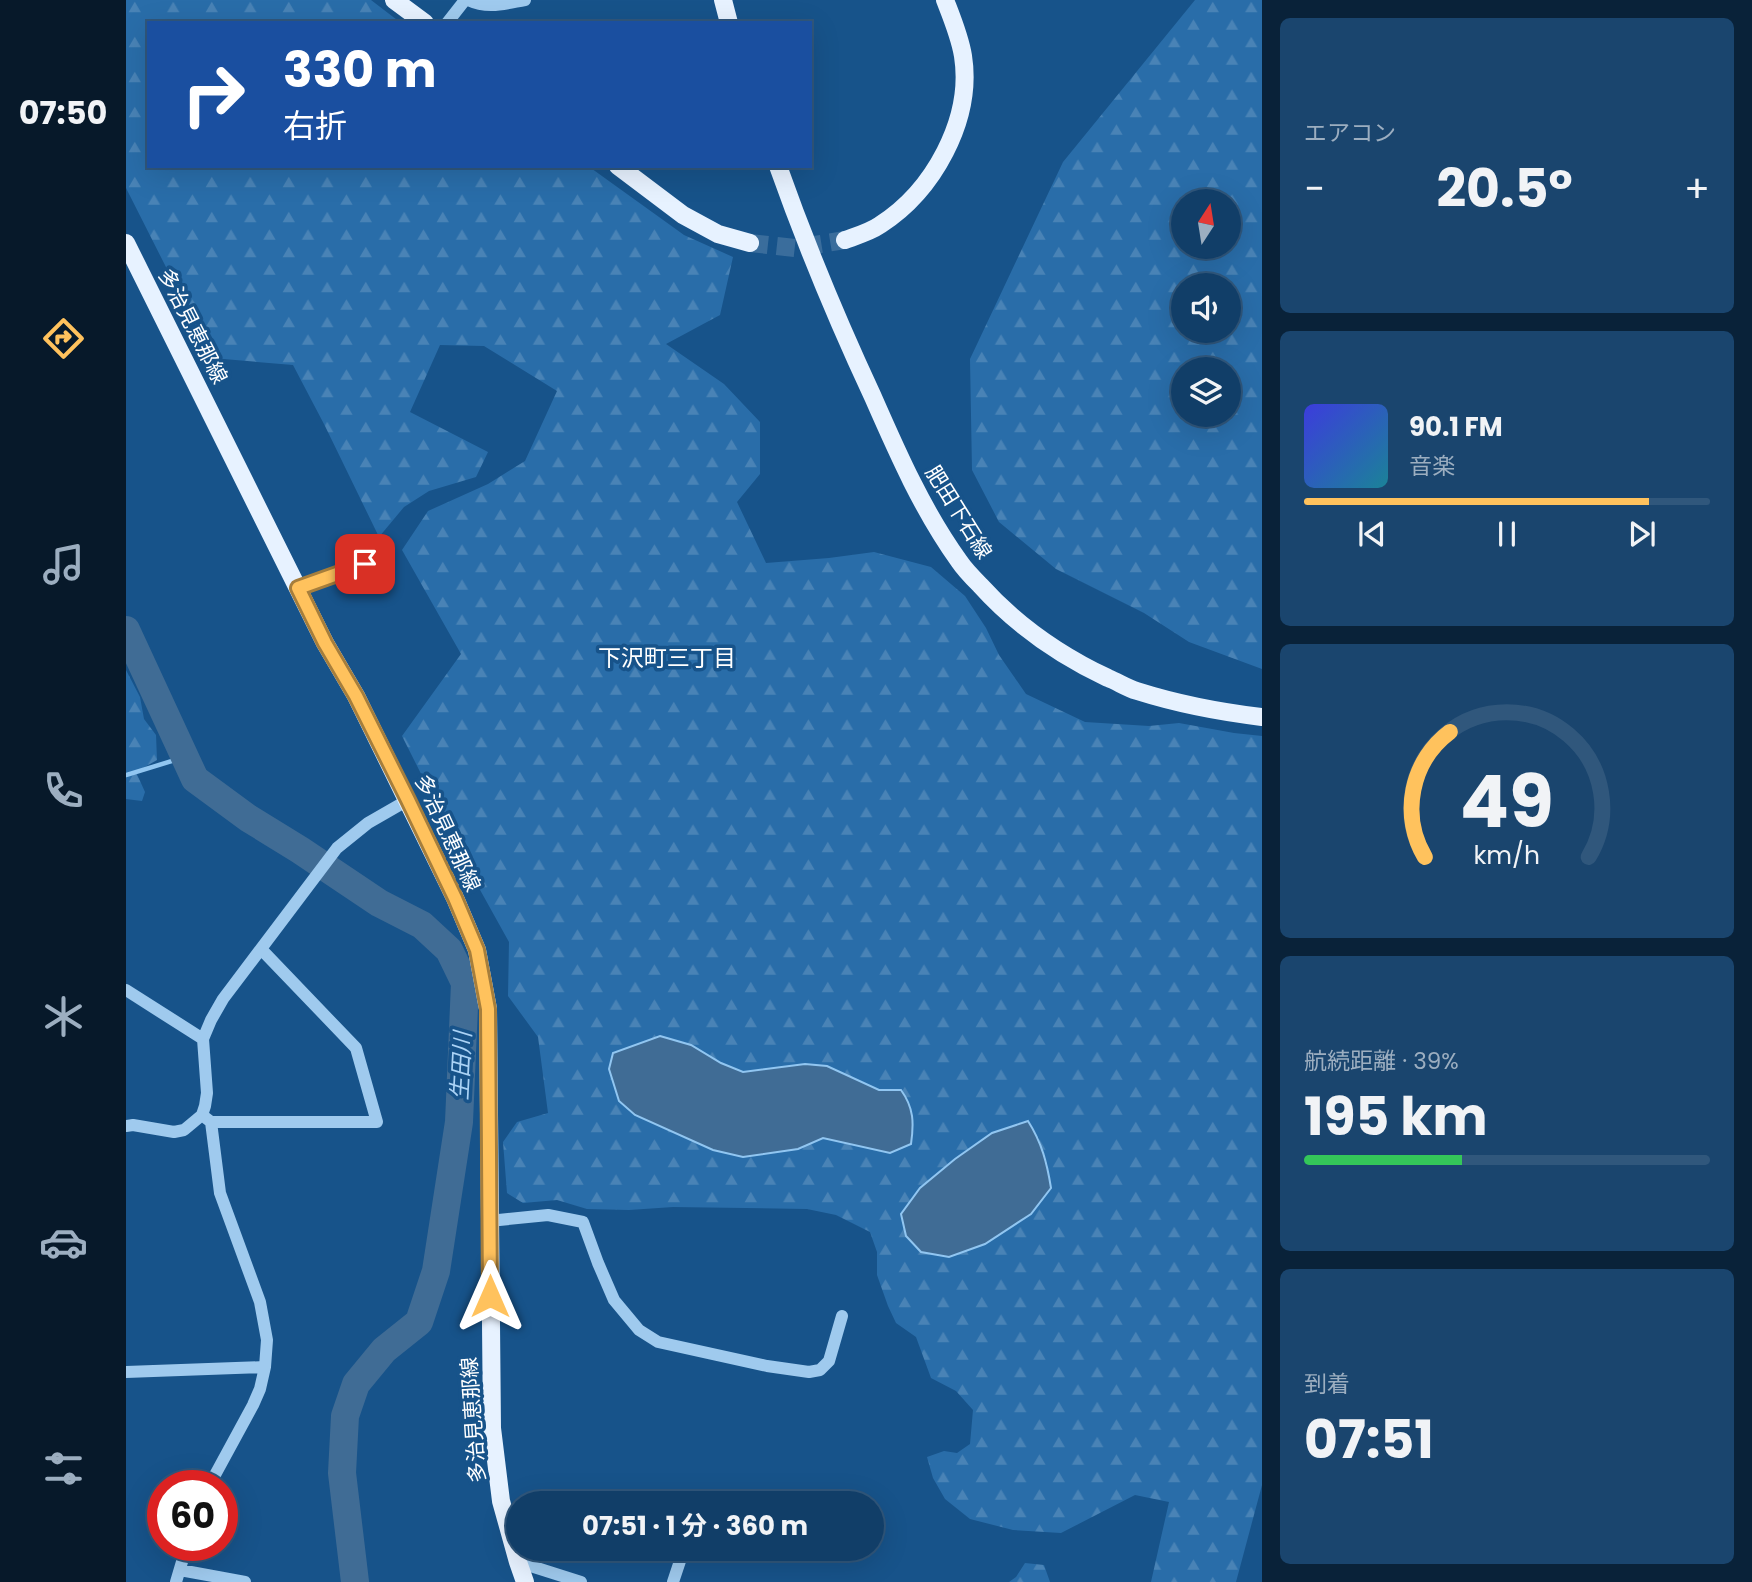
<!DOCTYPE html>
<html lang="ja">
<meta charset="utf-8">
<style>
body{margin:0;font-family:Poppins,"Noto Sans JP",sans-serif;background:#1a456e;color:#f1f3f6;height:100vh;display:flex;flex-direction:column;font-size:26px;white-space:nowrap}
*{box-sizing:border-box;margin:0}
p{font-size:23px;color:#9caec0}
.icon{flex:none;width:38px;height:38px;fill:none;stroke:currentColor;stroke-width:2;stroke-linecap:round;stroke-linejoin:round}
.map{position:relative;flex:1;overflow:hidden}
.details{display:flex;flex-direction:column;gap:18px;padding:18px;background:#092239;width:490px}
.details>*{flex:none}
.top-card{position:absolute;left:21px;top:21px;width:665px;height:147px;border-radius:0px;box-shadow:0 7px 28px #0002,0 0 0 2px #30577c;background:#1a4fa0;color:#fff;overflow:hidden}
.needle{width:46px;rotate:12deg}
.tools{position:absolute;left:1045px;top:189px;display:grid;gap:14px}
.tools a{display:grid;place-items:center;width:70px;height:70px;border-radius:50%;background:#113e68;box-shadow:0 7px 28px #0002,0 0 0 2px #30577c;font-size:35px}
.speed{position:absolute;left:21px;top:1470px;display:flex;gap:14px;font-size:35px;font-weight:700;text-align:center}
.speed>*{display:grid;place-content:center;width:91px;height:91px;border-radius:50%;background:#113e68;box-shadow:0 7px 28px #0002,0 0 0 2px #30577c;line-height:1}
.speed .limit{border:10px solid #d22;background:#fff;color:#111}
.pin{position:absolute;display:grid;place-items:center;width:60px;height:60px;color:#fff;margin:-30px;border-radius:14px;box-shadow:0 4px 10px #0006}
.me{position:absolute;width:77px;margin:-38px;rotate:0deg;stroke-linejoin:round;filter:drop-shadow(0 0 5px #0008)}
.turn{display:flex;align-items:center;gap:24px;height:147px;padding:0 21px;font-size:32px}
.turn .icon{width:91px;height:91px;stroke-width:2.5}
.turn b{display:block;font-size:49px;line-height:60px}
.big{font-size:52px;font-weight:700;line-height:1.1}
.details .tile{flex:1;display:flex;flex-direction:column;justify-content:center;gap:10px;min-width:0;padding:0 24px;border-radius:10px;background:#1a456e}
.details .dial{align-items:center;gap:0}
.dial svg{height:182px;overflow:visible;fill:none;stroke:#30577c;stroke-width:7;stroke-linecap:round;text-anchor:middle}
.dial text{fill:#f1f3f6;stroke:none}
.song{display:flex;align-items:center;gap:21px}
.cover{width:84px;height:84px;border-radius:10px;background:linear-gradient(135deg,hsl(240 70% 55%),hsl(190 70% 35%))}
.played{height:7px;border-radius:4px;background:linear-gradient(90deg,#ffc25d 85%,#30577c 85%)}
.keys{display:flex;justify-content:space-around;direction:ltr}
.heat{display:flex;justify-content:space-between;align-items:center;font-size:38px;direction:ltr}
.charge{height:10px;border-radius:5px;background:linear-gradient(90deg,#34c759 39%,#30577c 0)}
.trip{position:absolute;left:380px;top:1491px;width:378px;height:70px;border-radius:35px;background:#113e68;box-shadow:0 7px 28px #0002,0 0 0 2px #30577c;font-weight:700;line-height:70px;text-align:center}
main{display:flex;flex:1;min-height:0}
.menu{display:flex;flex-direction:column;width:126px;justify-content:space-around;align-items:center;background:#07192a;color:#9caec0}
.menu .icon{width:49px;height:49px}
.menu .selected{color:#ffc25d}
.menu b{font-size:32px;color:#f1f3f6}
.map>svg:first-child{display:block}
.forest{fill:url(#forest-firs);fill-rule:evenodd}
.water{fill:#406c95;stroke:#91c6f1;stroke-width:2}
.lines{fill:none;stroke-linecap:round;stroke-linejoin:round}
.stream{stroke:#91c6f1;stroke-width:4.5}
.river{stroke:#406c95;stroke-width:28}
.major-tunnel{stroke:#3a6d9c;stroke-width:18;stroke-dasharray:18 9;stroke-linecap:butt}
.minor{stroke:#9fcaee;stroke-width:12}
.major{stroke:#e7f2ff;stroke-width:18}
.route-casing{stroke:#a67e3c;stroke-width:18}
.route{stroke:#ffc25d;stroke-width:12}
.labels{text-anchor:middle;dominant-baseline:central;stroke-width:7;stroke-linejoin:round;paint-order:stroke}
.street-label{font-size:21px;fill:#fff;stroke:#17538a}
.neighbourhood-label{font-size:23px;fill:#fff;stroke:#17538a}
.water-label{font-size:23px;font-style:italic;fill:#abd3f6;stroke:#17538a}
</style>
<main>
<nav class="menu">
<b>07:50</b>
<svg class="icon selected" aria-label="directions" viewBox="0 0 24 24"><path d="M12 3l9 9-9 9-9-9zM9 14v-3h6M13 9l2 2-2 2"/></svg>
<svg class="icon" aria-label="music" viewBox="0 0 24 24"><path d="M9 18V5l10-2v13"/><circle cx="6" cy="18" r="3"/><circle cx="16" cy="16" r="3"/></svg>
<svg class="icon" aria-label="phone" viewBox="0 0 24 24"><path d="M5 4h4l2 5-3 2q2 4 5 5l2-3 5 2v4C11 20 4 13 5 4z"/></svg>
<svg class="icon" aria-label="climate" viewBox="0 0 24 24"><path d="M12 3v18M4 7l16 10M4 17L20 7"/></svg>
<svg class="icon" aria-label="car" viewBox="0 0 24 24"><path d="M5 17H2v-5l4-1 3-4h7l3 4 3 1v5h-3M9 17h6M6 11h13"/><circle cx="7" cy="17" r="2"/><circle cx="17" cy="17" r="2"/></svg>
<svg class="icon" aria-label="filters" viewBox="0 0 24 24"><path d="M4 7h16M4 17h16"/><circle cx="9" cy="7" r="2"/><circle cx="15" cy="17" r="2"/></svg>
</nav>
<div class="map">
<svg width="1136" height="1582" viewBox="0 0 1136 1582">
<defs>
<pattern id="forest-firs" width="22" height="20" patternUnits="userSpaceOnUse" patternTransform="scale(1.75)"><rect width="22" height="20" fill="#296da9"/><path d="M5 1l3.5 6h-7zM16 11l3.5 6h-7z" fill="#4983b6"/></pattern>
</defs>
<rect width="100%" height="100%" fill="#17538a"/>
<!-- forest -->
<path class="forest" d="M 0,0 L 245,0 L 275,23 L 23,23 L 23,166 L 462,166 L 558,235 L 607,257 L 594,315 L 540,344 L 598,384 L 634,422 L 634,474 L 611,502 L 640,563 L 703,558 L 748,552 L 805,567 L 839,596 L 860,628 L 873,655 L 900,694 L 959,722 L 1023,726 L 1053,723 L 1108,733 L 1136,736 L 1136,1485 L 1110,1582 L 1025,1582 L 1043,1502 L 1009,1495 L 935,1533 L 887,1530 L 844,1519 L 819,1499 L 807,1478 L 801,1457 L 818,1451 L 831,1453 L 844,1444 L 847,1410 L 830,1391 L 805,1378 L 790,1337 L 770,1323 L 762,1306 L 751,1275 L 751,1252 L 744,1232 L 710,1215 L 681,1209 L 547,1207 L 503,1210 L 461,1209 L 431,1200 L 397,1203 L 381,1193 L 377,1142 L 391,1122 L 422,1113 L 412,1037 L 382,996 L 383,942 L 348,879 L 276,736 L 335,654 L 276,550 L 302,511 L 362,484 L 399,461 L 431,391 L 358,346 L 314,345 L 284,412 L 362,452 L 350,477 L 303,491 L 278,507 L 253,537 L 199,426 L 167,365 L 86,358 L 0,188 ZM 565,1045 L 595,1063 L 617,1072 L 679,1064 L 701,1066 L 753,1090 L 775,1090 L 727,1143 L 697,1138 L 672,1149 L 617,1157 L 587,1150 L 509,1115 ZM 866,1133 L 912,1137 L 921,1162 L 925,1188 L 794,1188 L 829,1159 Z
M 1069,0 L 1136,0 L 1136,669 L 1063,642 L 1018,613 L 930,569 L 873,522 L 846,470 L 844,359 L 937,162 ZM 1057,201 L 1102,201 L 1102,247 L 1057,247 ZM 1057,285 L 1102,285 L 1102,331 L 1057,331 ZM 1057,369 L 1102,369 L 1102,415 L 1057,415 Z
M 0,670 L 14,697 L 18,719 L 30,735 L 31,760 L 10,772 L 19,792 L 16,801 L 0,799 Z
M 899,1563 L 918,1565 L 924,1582 L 883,1582 L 890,1577 Z"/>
<!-- water -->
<path class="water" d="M 534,1036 L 565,1045 L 595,1063 L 617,1072 L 679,1064 L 701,1066 L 753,1090 L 775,1090 C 788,1108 788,1123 785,1144 L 764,1153 L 697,1138 L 672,1149 L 617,1157 L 587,1150 L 509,1115 L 493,1101 L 483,1069 L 487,1053 Z
M 902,1121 C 916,1143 921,1163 925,1188 L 905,1214 L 859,1244 L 823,1257 L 795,1252 L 780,1236 L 775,1214 L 794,1188 L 829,1159 L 866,1133 Z"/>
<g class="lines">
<!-- stream -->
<path class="stream" d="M 0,775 L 59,757"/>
<!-- river -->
<path class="river" d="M 0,630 L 69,779 L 122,818 L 174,850 L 253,903 L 296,925 L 323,950 L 339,983 L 333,1122 L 310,1271 L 293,1322 L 258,1350 L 230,1384 L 219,1416 L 216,1473 L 229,1582"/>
<!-- major-tunnel -->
<path class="major-tunnel" d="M 624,243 L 669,248 L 719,240"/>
<!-- minor -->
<path class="minor" d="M 342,0 C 362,9 377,4 399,0
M 321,23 L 339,0
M 172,588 L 261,556
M 0,990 L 77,1039
M 76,1115 L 85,1122 L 94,1193 L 134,1302 L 141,1340 L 139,1367 L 134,1389 L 127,1405 L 83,1486
M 85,1122 L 251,1122 L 230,1048 L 135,949
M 0,1126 L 7,1125 L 48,1132 L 58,1130 L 76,1115 L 79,1106 L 81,1093 L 77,1039 L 85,1020 L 97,999 L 211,848 L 242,823 L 282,800
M 363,1221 L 422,1215 L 457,1222 L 472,1263 L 488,1300 L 513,1330 L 532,1342 L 641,1366 L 683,1372 L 694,1370 L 703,1361 L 716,1316
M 0,1372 L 139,1367
M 392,1562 L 455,1582
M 54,1570 L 119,1582
M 50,1582 L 61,1545
M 547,1582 L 558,1549"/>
<!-- major -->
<path class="major" d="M 268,0 L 299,23
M 597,0 L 603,23
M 492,166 L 557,215 L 592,234 L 624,243
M 652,166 C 680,245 712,322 747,397 C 772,454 797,511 833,561 C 839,570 847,578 854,585 C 891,626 933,655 982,678 C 992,682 1001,688 1011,691 C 1052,704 1094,712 1136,717
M 719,240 C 730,236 744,232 754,225 C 807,191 847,120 837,56 C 834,37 826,18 819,0
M 0,243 L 199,643 L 230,696 L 329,898 L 351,950 L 362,1009 L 366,1428 L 375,1501 L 392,1562 L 399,1582"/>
</g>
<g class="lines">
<defs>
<path id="route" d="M 239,564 L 172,588 L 199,643 L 230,696 L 282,800 L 329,898 L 351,950 L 362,1009 L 364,1296"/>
</defs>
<!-- route casing -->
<use href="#route" class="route-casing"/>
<!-- route -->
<use href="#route" class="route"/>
</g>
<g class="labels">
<!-- street labels -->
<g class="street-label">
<text transform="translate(67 326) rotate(63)">多治見恵那線</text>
<text transform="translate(833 512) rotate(58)">肥田下石線</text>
<text transform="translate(322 833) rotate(65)">多治見恵那線</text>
<text transform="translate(347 1420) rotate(-94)">多治見恵那線</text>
</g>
<!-- neighbourhood labels -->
<g class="neighbourhood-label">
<text x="541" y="658">下沢町三丁目</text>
</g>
<!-- water labels -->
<g class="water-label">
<text transform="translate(335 1066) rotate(-87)">生田川</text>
</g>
</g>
</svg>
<div class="tools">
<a><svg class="needle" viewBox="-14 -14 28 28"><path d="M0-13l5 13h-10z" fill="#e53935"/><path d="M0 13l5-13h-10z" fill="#9caec0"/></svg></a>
<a><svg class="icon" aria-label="sound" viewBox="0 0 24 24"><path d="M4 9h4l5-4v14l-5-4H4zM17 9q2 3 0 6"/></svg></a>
<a><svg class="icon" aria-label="layers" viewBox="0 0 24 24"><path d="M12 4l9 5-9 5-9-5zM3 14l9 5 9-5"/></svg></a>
</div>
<div class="speed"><div class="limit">60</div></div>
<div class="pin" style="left:239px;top:564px;background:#d93025"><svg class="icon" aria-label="arrive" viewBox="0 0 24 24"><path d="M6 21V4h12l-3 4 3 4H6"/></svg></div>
<svg class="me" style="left:364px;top:1296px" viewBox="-20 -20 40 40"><path d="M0-17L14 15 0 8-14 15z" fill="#ffc25d" stroke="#fff" stroke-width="4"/></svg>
<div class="trip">07:51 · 1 分 · 360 m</div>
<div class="top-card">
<div class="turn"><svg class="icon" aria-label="right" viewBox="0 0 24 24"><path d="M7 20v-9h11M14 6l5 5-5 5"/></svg><div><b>330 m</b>右折</div></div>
</div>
</div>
<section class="details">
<div class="tile"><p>エアコン</p>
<div class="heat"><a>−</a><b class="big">20.5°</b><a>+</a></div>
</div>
<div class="tile">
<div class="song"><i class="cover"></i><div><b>90.1 FM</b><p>音楽</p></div></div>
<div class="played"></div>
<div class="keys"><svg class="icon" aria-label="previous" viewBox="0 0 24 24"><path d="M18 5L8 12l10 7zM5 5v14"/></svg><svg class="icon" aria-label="pause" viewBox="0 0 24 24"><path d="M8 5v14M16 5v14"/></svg><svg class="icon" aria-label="next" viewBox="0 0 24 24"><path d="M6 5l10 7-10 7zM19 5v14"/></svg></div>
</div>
<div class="tile dial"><svg viewBox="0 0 100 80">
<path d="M14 69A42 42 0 1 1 86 69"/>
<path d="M14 69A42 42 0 0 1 25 14" stroke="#ffc25d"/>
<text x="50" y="56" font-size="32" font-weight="700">49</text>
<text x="50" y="72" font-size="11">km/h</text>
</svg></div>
<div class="tile"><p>航続距離 · 39%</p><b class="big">195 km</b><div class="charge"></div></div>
<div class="tile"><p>到着</p><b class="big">07:51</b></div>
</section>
</main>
